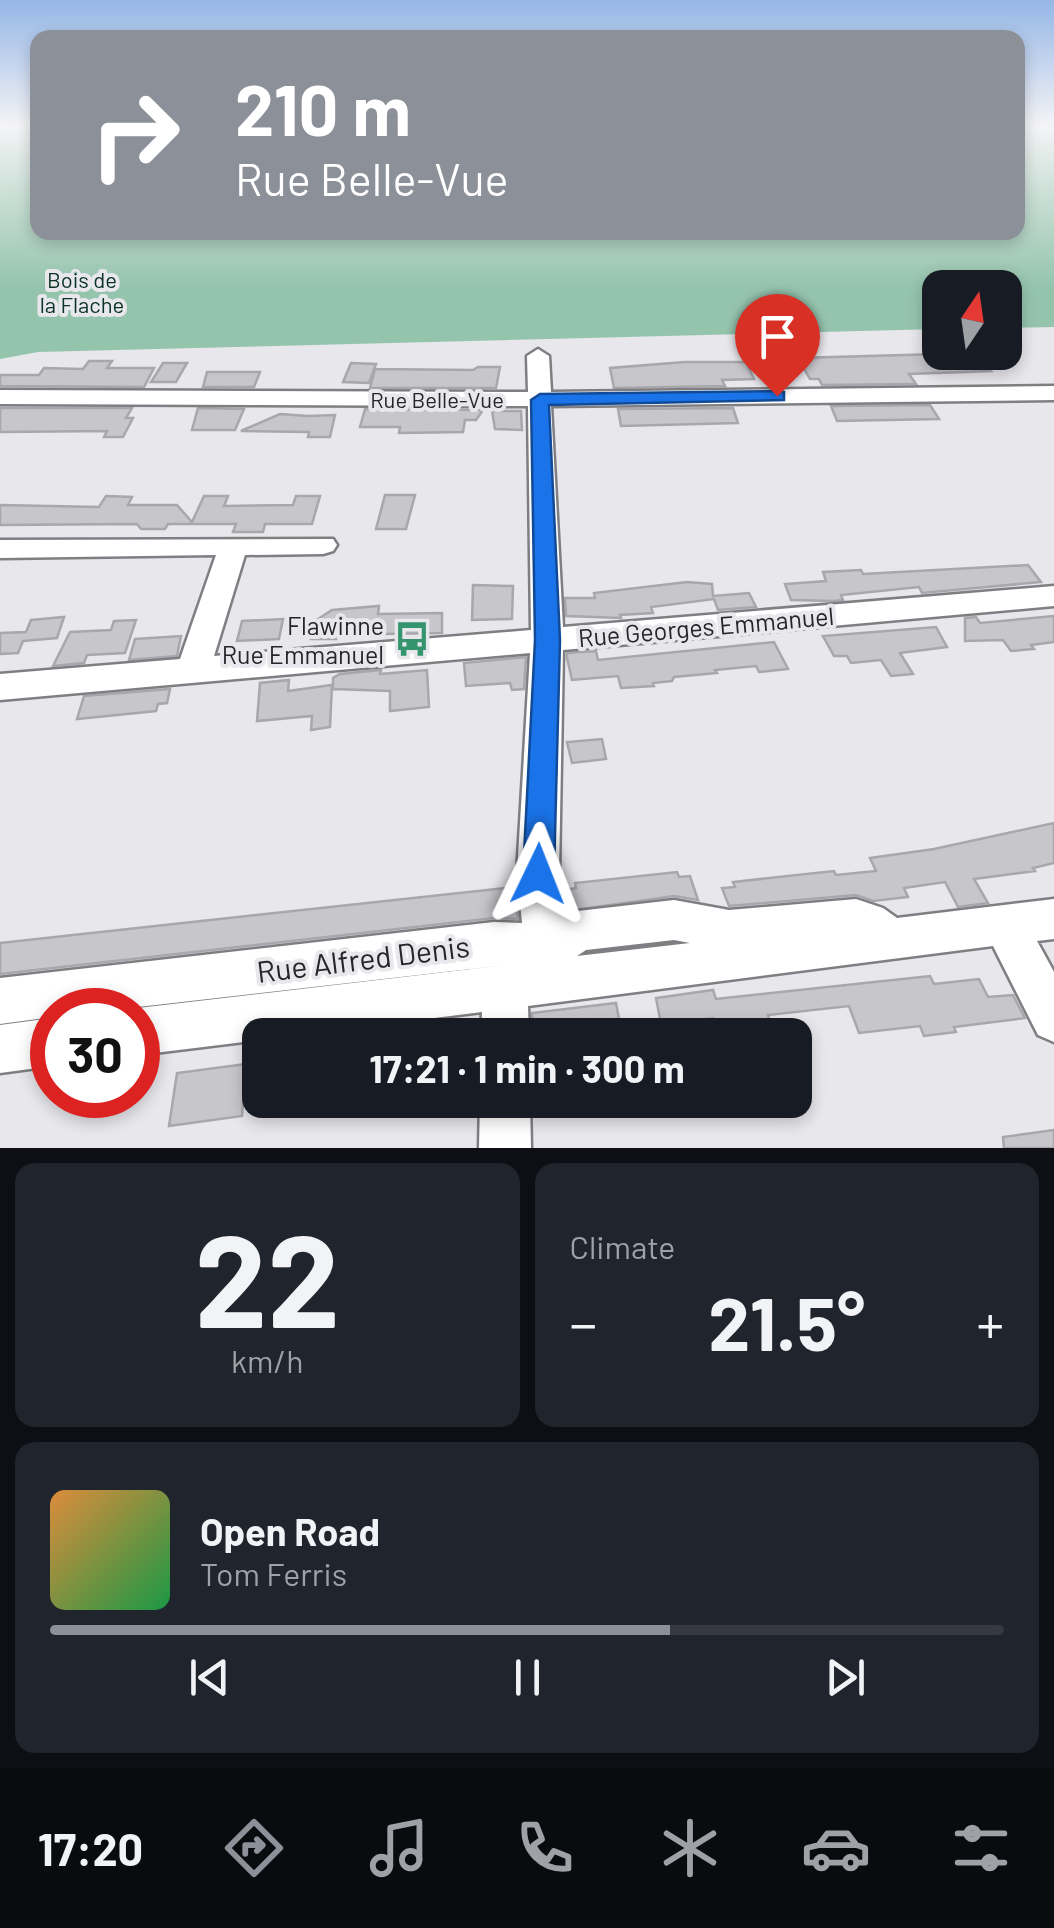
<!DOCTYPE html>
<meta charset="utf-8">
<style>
body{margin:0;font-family:Barlow,sans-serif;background:#20242c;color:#f1f3f6;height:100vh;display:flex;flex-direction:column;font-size:38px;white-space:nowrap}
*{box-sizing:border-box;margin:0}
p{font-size:32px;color:#9ea1a6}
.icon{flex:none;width:55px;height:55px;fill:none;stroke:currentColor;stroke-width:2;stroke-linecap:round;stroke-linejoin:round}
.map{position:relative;height:1148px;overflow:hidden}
.details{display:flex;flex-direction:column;gap:15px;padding:15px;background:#0d0f14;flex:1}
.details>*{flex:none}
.guide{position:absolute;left:30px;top:30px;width:995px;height:210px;border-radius:20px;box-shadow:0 5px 15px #0003;background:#8c9099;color:#fff;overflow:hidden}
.needle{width:65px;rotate:13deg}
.tools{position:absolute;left:922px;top:270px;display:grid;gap:20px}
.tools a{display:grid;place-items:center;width:100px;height:100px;border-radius:20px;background:#171b24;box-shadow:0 5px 15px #0003;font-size:50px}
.speed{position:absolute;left:30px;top:988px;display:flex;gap:20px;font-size:50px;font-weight:700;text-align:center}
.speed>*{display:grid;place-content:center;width:130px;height:130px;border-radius:50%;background:#171b24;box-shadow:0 5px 15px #0003;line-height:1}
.speed .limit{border:15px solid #d22;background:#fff;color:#111}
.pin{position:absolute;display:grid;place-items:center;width:85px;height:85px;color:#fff;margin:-102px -42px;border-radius:50% 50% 50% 0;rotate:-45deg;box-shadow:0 0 10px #0007}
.pin .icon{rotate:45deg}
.me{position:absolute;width:110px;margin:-55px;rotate:2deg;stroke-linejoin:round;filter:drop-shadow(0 0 8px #0008)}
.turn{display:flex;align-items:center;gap:35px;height:210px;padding:0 40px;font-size:45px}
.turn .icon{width:130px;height:130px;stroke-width:2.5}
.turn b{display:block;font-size:70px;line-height:85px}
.big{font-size:75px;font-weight:700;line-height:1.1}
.details .card{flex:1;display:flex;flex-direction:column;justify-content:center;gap:15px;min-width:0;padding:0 35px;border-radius:20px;background:#20242c}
.details .dial{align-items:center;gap:0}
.dial b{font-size:130px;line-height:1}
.song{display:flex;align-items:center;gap:30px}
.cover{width:120px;height:120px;border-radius:15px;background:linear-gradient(135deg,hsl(30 70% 55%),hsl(140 70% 35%))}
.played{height:10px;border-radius:5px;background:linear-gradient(90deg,#8c9099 65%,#363941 65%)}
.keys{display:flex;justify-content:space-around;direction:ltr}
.heat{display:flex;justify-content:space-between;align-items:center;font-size:55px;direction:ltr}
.details .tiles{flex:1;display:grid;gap:15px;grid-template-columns:1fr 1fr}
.card:last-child{grid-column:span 2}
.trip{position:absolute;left:242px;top:1018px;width:570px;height:100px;border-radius:20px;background:#171b24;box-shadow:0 5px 15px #0003;font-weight:700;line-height:100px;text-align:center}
.tabs{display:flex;height:160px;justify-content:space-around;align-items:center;background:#090b0e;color:#9ea1a6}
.tabs .icon{width:70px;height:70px}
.tabs .active{color:#8c9099}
.tabs b{font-size:45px;color:#f1f3f6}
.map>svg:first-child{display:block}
.forest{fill:#95c4ad}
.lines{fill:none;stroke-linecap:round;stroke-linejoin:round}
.stream{stroke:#b9bae4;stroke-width:4}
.building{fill:#c7c7cb;stroke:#a7a7ac;stroke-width:2.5}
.minor-casing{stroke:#7f7f83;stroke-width:5}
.minor{fill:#fff;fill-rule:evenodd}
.route{fill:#1a73e8;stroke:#114b97;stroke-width:2.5}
.labels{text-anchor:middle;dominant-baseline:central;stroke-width:8;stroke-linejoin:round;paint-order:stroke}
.far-park-label{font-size:22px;fill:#0a3323;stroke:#e7e7ec}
.far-street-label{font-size:22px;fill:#262628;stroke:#e7e7ec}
.poi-label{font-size:25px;fill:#262628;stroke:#e7e7ec;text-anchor:end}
.street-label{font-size:25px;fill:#262628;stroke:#e7e7ec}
.near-street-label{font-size:30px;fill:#262628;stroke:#e7e7ec}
</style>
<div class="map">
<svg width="1054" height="1148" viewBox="0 0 1054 1148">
<rect width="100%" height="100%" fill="#e7e7ec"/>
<!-- forest -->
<path class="forest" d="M 0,125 L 37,125 L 38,232 L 1018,232 L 1018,125 L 1054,125 L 1054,327 L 1005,328 L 1005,288 L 940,288 L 940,329 L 38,352 L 0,359 Z"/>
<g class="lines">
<!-- stream -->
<path class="stream" d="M 0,140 L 38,139"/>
</g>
<!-- building -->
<path class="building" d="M 975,353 L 991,371 L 909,374 L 916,384 L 822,385 L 819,379 L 810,379 L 798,358 Z
M 89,361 L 112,361 L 107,368 L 154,368 L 144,387 L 0,386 L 0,375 L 39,375 L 44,368 L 83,369 Z
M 685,362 L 746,362 L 754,379 L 722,380 L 725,386 L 614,388 L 610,368 Z
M 163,363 L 187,363 L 176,382 L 151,382 Z
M 351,363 L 376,364 L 369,383 L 343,382 Z
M 478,367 L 500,367 L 496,388 L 370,388 L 375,369 L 473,370 Z
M 207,372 L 260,372 L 254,387 L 203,387 Z
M 930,405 L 939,419 L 837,421 L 831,406 Z
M 0,408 L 132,408 L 126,418 L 133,418 L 123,437 L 104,437 L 107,431 L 0,432 Z
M 198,408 L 244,409 L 235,430 L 192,430 Z
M 733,408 L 738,423 L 621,426 L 618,409 Z
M 365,409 L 483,410 L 476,420 L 465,420 L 463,432 L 399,433 L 400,427 L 360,427 Z
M 492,411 L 521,411 L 522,430 L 495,429 Z
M 280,414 L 308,416 L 335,415 L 330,437 L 308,437 L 309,432 L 241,431 Z
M 385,495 L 415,495 L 406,529 L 376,529 Z
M 106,496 L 132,497 L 128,505 L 177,505 L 192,522 L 204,496 L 228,496 L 224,506 L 293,505 L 296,496 L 320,496 L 312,524 L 265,524 L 263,532 L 233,532 L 236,524 L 168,524 L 165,529 L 141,529 L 137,524 L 0,525 L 0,505 L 99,507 Z
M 1028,565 L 1041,582 L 922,593 L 919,587 L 841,595 L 843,600 L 833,601 L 791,600 L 785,584 L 826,581 L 823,572 L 861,570 L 863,574 Z
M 687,582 L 712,584 L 713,596 L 749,593 L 756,607 L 718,610 L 714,599 L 651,607 L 653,613 L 620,615 L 621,618 L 566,616 L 565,598 L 595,598 L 594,593 Z
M 473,585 L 513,586 L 512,619 L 472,620 Z
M 379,606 L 378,614 L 442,613 L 442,633 L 382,634 L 377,627 L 338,629 L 336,639 L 311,639 L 315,621 L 332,610 Z
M 1054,616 L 1054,642 L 1031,645 L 1034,649 L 1011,651 L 1003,640 L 965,641 L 965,618 L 976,617 L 980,623 Z
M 64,617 L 57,638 L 23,641 L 18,653 L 0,654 L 0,633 L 26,632 L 31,620 Z
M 283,619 L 279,639 L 237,641 L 242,621 Z
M 136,620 L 125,653 L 87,655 L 84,663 L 53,666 L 70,632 L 111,630 L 114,621 Z
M 936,627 L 947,647 L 900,653 L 913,674 L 891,676 L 881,660 L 851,663 L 847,656 L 834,656 L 823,636 Z
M 181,636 L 177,656 L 129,660 L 135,639 Z
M 774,642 L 788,669 L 759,672 L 756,666 L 715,670 L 717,673 L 674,677 L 672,681 L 653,683 L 654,686 L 621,688 L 618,676 L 572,680 L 567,658 L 567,653 L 596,651 L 598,660 Z
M 526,657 L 524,689 L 512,690 L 510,683 L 466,686 L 464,663 Z
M 381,670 L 380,674 L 427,670 L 429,707 L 390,711 L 390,691 L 333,689 L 333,678 L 340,674 Z
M 289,680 L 288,691 L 332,685 L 330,727 L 311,730 L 312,716 L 257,721 L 260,683 Z
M 170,689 L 167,703 L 158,704 L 156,711 L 77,719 L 84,696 Z
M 602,739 L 606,759 L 572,763 L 567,742 Z
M 1054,823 L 1054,863 L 1033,868 L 1035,871 L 974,879 L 988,903 L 958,907 L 945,882 L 904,888 L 908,897 L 873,901 L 856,895 L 729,906 L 722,888 L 735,887 L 733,882 L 834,871 L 836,875 L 876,871 L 870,858 L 934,849 Z
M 677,872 L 679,877 L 690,876 L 698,900 L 674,896 L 567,911 L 565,890 L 576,888 L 575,883 Z
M 514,887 L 518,919 L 494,918 L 0,974 L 0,943 Z
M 930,976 L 934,984 L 979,979 L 988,997 L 1013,995 L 1025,1018 L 954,1027 L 956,1032 L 924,1036 L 920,1026 L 859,1033 L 849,1006 L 768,1015 L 775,1035 L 718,1035 L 713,1018 L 661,1024 L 656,998 L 713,990 L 716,999 Z
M 616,1003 L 622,1034 L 533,1035 L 532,1013 Z
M 246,1064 L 242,1116 L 169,1126 L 177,1073 Z
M 1054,1130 L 1054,1148 L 1004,1148 L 1003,1137 Z"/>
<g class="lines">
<defs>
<path id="minor" d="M 538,349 L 549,356 L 551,392 L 1054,386 L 1054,400 L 551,406 L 563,627 L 1054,586 L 1054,606 L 563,650 L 559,874 L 564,916 L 578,911 L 674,900 L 729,910 L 856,899 L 883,908 L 897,918 L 1054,899 L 1054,939 L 1037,941 L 1054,972 L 1054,1042 L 1038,1035 L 993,946 L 528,1006 L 529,1035 L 481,1035 L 482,1012 L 299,1035 L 260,1035 L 260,1040 L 138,1055 L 138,1010 L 134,1010 L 138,1008 L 515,964 L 112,1010 L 52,1010 L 52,1017 L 0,1024 L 0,978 L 494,922 L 522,923 L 517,874 L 530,653 L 0,700 L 0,674 L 180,659 L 216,555 L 0,558 L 0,540 L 333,539 L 337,545 L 333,551 L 323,554 L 245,555 L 214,656 L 531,630 L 528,406 L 0,404 L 0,390 L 528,392 L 527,356 ZM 674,940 L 690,943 L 577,956 L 586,950 Z
M 52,1018 L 52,1066 L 0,1073 L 0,1025 Z
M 480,1100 L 530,1100 L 531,1148 L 479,1148 Z"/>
</defs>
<!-- minor casing -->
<use href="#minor" class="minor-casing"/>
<!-- minor -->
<use href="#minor" class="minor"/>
</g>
<!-- sky -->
<linearGradient id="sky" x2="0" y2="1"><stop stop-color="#95b6e6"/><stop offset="0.44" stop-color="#f4f4f6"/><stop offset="1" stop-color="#f4f4f6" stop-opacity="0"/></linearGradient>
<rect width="1054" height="286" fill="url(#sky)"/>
<!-- route -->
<path class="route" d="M 777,391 L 784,392 L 784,400 L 549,405 L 560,640 L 554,874 L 549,883 L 538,888 L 527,883 L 523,874 L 535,640 L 531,400 L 540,394 Z"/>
<!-- icons -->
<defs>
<symbol id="bus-bare" viewBox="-9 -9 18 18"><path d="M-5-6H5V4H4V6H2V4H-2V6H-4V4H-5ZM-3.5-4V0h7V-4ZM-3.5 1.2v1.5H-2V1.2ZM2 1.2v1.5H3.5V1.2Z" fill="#33946d" stroke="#e7e7ec" stroke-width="2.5" paint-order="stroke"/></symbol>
</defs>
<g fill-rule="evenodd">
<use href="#bus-bare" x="387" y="614" width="50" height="50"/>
</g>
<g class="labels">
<!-- far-park labels -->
<g class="far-park-label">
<text x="82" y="279">Bois de<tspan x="82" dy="25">la Flache</tspan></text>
</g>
<!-- far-street labels -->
<g class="far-street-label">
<text x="437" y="399">Rue Belle-Vue</text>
</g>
<!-- poi labels -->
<g class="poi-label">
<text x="384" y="625">Flawinne<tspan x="384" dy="29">Rue Emmanuel</tspan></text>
</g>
<!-- street labels -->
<g class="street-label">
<text transform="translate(706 626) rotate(-5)">Rue Georges Emmanuel</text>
</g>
<!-- near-street labels -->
<g class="near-street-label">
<text transform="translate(363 958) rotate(-7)">Rue Alfred Denis</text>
</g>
</g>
</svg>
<div class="tools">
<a><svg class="needle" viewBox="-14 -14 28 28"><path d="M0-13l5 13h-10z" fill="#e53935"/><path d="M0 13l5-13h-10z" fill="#9ea1a6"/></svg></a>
</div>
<div class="speed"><div class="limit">30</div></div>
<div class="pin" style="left:777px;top:396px;background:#d93025"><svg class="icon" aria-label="arrive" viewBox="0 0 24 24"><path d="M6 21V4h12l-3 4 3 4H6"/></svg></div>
<svg class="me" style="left:538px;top:874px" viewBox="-20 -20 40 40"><path d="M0-17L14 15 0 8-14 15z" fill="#1a73e8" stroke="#fff" stroke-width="4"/></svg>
<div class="trip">17:21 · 1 min · 300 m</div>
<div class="guide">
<div class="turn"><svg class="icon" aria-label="right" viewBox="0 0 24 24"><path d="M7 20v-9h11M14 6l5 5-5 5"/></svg><div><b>210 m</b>Rue Belle-Vue</div></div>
</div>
</div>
<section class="details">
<div class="tiles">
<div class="card dial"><b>22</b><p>km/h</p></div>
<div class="card"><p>Climate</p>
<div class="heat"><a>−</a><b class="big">21.5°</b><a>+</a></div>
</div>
<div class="card">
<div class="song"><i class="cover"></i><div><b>Open Road</b><p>Tom Ferris</p></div></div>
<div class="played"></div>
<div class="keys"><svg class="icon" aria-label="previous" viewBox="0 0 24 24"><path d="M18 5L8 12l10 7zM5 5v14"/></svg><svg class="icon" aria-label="pause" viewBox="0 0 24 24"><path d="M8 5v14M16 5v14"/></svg><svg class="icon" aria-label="next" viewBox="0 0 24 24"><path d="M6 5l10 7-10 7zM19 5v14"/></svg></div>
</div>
</div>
</section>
<nav class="tabs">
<b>17:20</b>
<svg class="icon active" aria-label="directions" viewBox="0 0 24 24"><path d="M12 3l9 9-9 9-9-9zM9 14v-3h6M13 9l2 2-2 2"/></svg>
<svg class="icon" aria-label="music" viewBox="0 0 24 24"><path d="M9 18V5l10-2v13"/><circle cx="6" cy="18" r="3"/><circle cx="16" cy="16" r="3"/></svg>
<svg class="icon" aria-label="phone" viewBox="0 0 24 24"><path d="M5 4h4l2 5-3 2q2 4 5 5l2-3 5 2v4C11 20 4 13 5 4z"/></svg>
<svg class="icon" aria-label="climate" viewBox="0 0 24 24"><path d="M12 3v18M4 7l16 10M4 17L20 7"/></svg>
<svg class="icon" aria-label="car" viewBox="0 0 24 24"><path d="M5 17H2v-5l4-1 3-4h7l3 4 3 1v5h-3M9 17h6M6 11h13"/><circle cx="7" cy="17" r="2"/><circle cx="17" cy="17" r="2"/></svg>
<svg class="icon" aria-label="filters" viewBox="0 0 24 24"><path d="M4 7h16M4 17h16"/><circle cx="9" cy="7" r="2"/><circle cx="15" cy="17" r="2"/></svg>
</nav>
